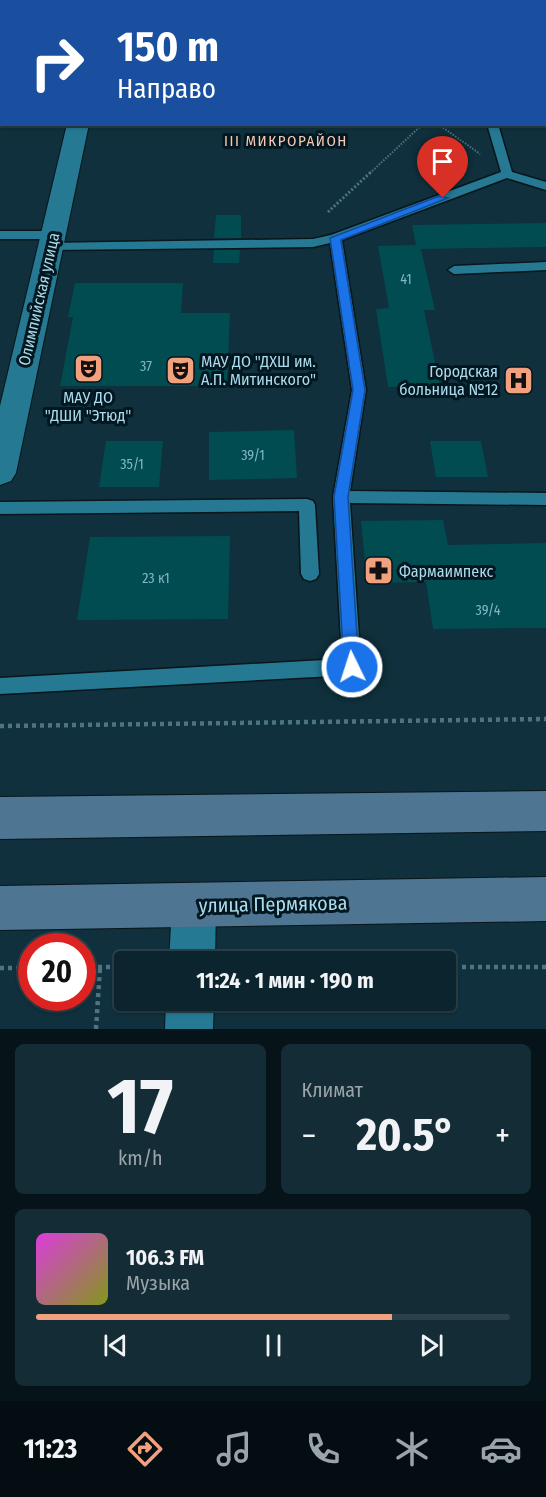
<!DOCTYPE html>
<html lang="ru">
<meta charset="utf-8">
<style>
body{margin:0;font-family:"Fira Sans Condensed",sans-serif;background:#142c35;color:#f1f3f6;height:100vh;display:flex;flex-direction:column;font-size:22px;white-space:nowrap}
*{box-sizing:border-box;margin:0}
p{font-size:20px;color:#9aa4aa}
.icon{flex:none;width:33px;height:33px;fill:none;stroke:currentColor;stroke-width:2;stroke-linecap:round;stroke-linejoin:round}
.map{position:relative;height:1029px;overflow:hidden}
.drawer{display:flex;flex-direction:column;gap:15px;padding:15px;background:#061419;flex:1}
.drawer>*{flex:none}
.hud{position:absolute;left:0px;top:0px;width:546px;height:126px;box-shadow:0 2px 4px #0004,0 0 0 2px #2b4149;background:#1a4fa0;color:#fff;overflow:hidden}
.speed{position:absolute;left:18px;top:933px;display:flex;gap:12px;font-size:30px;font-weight:700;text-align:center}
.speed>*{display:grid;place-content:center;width:78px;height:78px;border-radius:50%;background:#0b242d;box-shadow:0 2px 4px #0004,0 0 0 2px #2b4149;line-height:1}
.speed .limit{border:9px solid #d22;background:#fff;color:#111}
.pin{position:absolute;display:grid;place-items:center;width:51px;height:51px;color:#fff;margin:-62px -26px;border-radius:50% 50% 50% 0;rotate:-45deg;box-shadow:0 0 6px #0007}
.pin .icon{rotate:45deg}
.me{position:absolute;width:66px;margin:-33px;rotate:356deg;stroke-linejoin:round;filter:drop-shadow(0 0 4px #0008)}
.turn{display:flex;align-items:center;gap:21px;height:126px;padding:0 18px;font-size:27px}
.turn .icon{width:78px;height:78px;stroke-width:2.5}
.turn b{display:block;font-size:42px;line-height:51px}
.big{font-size:45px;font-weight:700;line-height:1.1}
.drawer .tile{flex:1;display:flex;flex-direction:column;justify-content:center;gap:9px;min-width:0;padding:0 21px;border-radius:9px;background:#142c35}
.drawer .dial{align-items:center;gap:0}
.dial b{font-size:78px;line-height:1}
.song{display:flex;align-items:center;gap:18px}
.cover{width:72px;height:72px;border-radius:9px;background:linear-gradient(135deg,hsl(300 70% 55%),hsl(70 70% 35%))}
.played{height:6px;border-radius:3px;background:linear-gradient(90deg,#f2a17e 75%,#2b4149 75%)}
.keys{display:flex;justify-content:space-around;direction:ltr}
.heat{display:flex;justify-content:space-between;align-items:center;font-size:33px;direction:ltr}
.drawer .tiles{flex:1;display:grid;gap:15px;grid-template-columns:1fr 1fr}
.tile:last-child{grid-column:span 2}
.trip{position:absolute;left:114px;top:951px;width:342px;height:60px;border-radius:6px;background:#0b242d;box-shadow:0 2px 4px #0004,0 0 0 2px #2b4149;font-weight:700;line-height:60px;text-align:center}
.tab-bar{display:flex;height:96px;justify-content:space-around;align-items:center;background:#040e12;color:#9aa4aa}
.tab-bar .icon{width:42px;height:42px}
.tab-bar .current{color:#f2a17e}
.tab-bar b{font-size:27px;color:#f1f3f6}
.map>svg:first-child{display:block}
.building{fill:#004c51}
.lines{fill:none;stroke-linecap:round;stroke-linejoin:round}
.service-casing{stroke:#09161b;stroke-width:3}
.minor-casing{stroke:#09161b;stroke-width:2}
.secondary-casing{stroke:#09161b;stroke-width:2}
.path-far2{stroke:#4e7483;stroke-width:2;stroke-dasharray:1.5 1.5;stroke-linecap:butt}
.path-far1{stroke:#4e7483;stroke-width:3;stroke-dasharray:2 2;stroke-linecap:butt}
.path{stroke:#4e7483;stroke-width:4.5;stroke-dasharray:4 4;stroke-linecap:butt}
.service{fill:#267993;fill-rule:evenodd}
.minor{fill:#267993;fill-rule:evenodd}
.secondary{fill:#4e7693;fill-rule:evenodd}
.route{fill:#1a73e8;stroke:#114b97;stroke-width:1.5}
.labels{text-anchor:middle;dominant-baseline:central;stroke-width:6;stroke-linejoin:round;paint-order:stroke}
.number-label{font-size:14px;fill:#81b7c6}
.far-neighbourhood-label{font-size:15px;letter-spacing:1.5px;fill:#f8c9b5;stroke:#02171f}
.street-label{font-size:16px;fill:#acdbed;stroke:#02171f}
.poi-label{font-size:16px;fill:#acdbed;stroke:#02171f;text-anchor:start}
.near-street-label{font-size:20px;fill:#acdbed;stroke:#02171f}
</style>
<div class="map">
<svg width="546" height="1029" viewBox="0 0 546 1029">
<rect width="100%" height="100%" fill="#0f303c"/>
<!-- building -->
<path class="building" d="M 216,215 L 241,215 L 241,238 L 214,238 Z
M 546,223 L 546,247 L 421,249 L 435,310 L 424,310 L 440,386 L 388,387 L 376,309 L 389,308 L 378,246 L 416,245 L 412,225 Z
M 214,250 L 240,250 L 239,263 L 213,263 Z
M 75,283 L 183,283 L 181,313 L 230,313 L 227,386 L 60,386 L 73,317 L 68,317 Z
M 294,430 L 297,478 L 209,480 L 209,432 Z
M 106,441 L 163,441 L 159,487 L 99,487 Z
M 430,441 L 481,441 L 488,477 L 436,477 Z
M 443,520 L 448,545 L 546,543 L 546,628 L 433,629 L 426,582 L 367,583 L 361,521 Z
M 230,536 L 228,619 L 77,620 L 90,537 Z"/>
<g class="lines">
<defs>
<path id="service" d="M 326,0 L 339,0 L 325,2 Z
M 368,0 L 379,0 L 380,2 L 370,2 Z
M 0,71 L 2,71 L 2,77 L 0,77 Z
M 487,124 L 498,124 L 512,172 L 546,182 L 546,190 L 507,178 L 342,240 L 366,390 L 350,491 L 546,493 L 546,505 L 350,503 L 361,667 L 359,673 L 352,675 L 0,694 L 0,678 L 342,659 L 333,497 L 352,390 L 330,243 L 313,247 L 51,250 L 45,246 L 47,243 L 313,239 L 331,235 L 501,172 Z
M 0,231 L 54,231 L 60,235 L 54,239 L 0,239 Z
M 546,262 L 546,270 L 454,274 L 448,270 L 454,266 Z
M 307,499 L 313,501 L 315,505 L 319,574 L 316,579 L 310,581 L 304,579 L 301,574 L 299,511 L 0,514 L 0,502 Z"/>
<path id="minor" d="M 97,0 L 115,0 L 115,2 L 97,2 Z
M 486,0 L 504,0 L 504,2 L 486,2 Z
M 544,40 L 546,40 L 546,52 L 544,52 Z
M 67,124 L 89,124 L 16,473 L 11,481 L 0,485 L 0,406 Z
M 194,884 L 210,890 L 216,906 L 215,962 L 169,962 L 172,906 L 178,890 Z
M 166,1000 L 214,1000 L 213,1029 L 165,1029 Z"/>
<path id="secondary" d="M 546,791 L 546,831 L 0,839 L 0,797 Z
M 546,877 L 546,921 L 0,930 L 0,886 Z"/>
</defs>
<!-- service casing -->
<use href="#service" class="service-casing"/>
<!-- minor casing -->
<use href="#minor" class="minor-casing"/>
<!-- secondary casing -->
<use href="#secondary" class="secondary-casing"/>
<!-- path-far2 -->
<path class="path-far2" d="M 438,124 L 480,154
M 370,173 L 423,124"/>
<!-- path-far1 -->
<path class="path-far1" d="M 328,212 L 372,171"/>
<!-- path -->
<path class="path" d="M 0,726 L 546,719
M 82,967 L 124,967
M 446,967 L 546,967
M 0,968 L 32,968
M 96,1029 L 100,967"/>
<!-- service -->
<use href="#service" class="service"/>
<!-- minor -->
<use href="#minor" class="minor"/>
<!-- secondary -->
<use href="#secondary" class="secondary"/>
</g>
<!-- route -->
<path class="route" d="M 439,196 L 448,198 L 341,240 L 365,390 L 348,497 L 359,667 L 357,671 L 352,673 L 346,671 L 344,667 L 334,497 L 353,390 L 330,238 Z"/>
<!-- icons -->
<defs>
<symbol id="theatre-square" viewBox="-11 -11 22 22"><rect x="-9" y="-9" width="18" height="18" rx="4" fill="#f2a17e" stroke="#02171f"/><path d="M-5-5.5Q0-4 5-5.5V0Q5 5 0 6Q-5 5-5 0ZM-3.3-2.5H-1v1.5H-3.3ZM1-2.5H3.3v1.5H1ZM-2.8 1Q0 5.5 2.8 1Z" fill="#111"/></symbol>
<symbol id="hospital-square" viewBox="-11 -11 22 22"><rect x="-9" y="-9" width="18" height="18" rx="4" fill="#f2a17e" stroke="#02171f"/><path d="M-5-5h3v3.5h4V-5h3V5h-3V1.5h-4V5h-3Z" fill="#111"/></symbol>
<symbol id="pharmacy-square" viewBox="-11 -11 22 22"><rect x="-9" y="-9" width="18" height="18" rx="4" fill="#f2a17e" stroke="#02171f"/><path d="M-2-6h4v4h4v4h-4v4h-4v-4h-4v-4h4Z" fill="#111"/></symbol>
</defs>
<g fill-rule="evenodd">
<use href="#theatre-square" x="72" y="352" width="33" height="33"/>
<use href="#theatre-square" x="164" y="354" width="33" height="33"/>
<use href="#hospital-square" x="502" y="364" width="33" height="33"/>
<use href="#pharmacy-square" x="362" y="554" width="33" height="33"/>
</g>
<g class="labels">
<!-- number labels -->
<g class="number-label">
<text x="406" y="279">41</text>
<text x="146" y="366">37</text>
<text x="253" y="455">39/1</text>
<text x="132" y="464">35/1</text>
<text x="156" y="578">23 к1</text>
<text x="488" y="610">39/4</text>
</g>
<!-- far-neighbourhood labels -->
<g class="far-neighbourhood-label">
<text x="286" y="141">III МИКРОРАЙОН</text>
</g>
<!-- street labels -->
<g class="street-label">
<text transform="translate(39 299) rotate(-77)">Олимпийская улица</text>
</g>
<!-- poi labels -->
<g class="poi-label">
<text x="201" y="361">МАУ ДО "ДХШ им.<tspan x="201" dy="18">А.П. Митинского"</tspan></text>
<text x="498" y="371" text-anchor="end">Городская<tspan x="498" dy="18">больница №12</tspan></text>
<text x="88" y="397" text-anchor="middle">МАУ ДО<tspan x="88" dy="18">"ДШИ "Этюд"</tspan></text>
<text x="399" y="571">Фармаимпекс</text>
</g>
<!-- near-street labels -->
<g class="near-street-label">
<text transform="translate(273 904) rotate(-1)">улица Пермякова</text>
</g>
</g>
</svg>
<div class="speed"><div class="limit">20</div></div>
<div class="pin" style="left:443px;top:198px;background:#d93025"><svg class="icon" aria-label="arrive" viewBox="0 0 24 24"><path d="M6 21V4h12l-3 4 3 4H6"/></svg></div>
<svg class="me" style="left:352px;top:667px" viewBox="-20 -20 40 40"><circle r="17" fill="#1a73e8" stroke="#fff" stroke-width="3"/><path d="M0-11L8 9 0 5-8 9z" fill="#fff"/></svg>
<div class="trip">11:24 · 1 мин · 190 m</div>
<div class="hud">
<div class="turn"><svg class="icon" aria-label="right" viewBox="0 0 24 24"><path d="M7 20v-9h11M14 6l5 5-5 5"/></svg><div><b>150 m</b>Направо</div></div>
</div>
</div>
<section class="drawer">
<div class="tiles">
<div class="tile dial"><b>17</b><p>km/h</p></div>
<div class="tile"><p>Климат</p>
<div class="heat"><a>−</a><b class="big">20.5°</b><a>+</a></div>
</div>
<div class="tile">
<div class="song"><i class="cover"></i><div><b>106.3 FM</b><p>Музыка</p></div></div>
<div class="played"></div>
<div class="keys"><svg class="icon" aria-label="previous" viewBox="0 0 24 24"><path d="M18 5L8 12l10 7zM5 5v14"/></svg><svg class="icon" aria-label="pause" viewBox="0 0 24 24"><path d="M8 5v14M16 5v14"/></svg><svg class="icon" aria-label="next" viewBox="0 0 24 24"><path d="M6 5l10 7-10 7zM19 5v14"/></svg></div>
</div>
</div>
</section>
<nav class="tab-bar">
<b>11:23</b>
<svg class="icon current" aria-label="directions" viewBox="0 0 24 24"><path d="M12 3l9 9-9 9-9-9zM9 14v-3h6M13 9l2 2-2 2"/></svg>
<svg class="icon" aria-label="music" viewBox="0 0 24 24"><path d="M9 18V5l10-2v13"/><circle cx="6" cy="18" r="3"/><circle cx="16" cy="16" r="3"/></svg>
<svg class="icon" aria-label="phone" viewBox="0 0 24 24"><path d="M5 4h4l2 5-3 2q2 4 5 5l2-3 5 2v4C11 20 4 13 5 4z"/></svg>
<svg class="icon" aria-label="climate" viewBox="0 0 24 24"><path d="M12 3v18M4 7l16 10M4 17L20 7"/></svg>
<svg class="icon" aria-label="car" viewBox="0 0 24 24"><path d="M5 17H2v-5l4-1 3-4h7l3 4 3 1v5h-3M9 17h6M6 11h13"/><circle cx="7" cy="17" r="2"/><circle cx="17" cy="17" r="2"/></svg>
</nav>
